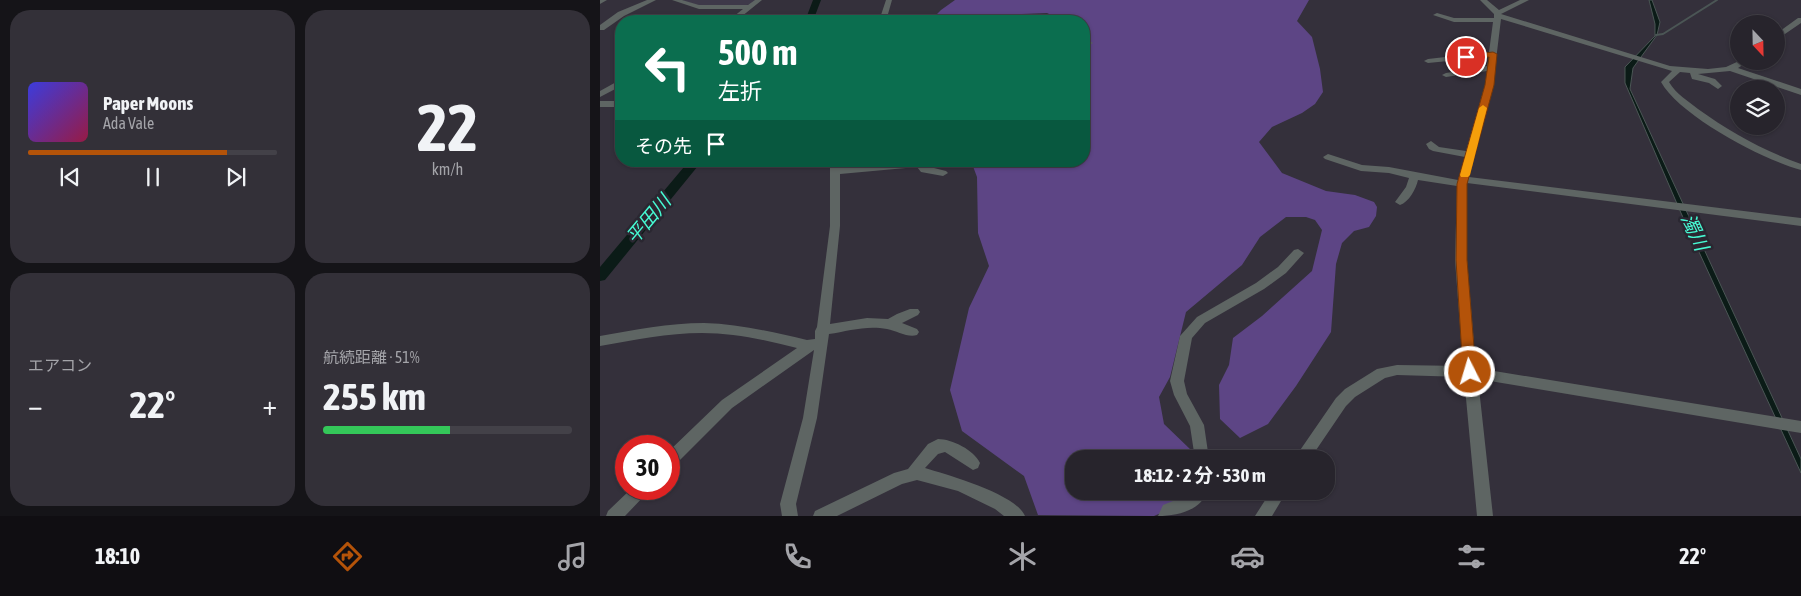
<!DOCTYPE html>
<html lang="ja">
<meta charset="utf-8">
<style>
body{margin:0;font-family:"Asap Condensed","Noto Sans JP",sans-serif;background:#333038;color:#f1f3f6;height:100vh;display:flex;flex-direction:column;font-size:19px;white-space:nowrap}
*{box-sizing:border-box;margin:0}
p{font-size:16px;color:#a4a4a9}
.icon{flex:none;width:28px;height:28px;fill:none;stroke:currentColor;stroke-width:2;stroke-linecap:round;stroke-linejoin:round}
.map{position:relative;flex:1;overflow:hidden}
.side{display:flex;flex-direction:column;gap:10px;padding:10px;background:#151418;width:600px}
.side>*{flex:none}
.top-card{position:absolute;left:15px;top:15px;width:475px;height:152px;border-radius:20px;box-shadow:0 1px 4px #0004,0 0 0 1px #434148;background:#0b6e4f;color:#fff;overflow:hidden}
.needle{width:32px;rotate:158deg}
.tools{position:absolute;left:1130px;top:15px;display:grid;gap:10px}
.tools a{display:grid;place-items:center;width:55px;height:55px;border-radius:50%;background:#27242c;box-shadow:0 1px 4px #0004,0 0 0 1px #434148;font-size:25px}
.speed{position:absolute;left:15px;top:435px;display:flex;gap:10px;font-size:25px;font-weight:700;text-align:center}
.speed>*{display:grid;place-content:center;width:65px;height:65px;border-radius:50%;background:#27242c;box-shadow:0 1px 4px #0004,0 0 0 1px #434148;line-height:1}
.speed .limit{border:8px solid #d22;background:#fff;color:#111}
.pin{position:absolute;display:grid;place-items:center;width:42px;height:42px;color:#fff;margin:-21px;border:2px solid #fff;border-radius:50%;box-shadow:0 1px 5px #0007}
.me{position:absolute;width:55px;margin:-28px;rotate:355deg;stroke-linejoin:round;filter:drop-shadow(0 0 4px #0008)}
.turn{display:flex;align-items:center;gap:18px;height:105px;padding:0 20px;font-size:22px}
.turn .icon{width:65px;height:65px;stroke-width:2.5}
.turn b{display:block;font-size:35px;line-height:42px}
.then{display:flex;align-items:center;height:48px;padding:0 20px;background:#0003;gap:10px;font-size:19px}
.big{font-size:38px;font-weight:700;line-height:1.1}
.side .widget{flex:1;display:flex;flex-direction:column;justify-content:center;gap:8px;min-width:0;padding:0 18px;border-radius:20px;background:#333038}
.side .dial{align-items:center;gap:0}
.dial b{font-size:65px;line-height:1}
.song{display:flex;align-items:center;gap:15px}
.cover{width:60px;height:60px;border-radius:8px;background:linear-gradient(135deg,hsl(240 70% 55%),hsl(340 70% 35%))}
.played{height:5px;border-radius:2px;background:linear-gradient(90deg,#b45309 80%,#434148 80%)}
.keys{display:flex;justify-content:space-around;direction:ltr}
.heat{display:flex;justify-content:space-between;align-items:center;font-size:28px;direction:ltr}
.charge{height:8px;border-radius:4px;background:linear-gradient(90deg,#34c759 51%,#434148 0)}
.side .tiles{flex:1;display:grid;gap:10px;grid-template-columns:repeat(2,1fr)}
.trip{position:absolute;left:465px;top:450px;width:270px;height:50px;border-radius:20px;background:#27242c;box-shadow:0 1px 4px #0004,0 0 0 1px #434148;font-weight:700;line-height:50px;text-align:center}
.tabs{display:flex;height:80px;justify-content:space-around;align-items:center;background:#100e12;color:#a4a4a9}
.tabs .icon{width:35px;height:35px}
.tabs .active{color:#b45309}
.tabs b{font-size:22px;color:#f1f3f6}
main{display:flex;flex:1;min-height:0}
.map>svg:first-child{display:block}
.built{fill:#3e3949}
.green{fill:#5d4585}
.water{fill:#0b1b17;stroke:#4b5655}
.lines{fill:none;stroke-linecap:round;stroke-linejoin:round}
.stream{stroke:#4b5655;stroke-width:2}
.river{fill:#0b1b17;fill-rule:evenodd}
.minor{fill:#5e6563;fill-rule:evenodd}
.route{fill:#b45309;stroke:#753606}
.slow{fill:#f59e0b}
.labels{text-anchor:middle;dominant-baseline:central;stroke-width:5;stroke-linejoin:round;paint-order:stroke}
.water-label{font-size:19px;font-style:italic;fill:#46fad3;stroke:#2a2731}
</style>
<main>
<section class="side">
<div class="tiles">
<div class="widget">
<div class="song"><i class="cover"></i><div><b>Paper Moons</b><p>Ada Vale</p></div></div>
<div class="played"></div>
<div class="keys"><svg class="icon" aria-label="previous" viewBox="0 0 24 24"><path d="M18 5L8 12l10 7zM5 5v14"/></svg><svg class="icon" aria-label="pause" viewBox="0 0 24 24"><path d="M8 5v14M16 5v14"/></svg><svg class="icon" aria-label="next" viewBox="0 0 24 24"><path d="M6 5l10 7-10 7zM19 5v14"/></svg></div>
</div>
<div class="widget dial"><b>22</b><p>km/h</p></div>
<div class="widget"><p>エアコン</p>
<div class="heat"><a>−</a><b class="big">22°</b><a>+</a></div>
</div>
<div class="widget"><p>航続距離 · 51%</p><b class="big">255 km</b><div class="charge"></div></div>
</div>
</section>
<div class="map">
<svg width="1201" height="516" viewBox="0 0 1201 516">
<rect width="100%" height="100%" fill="#34303b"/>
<!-- built -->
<path class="built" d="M 81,0 L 156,0 L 152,4 L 147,5 L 101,6 Z"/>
<!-- green -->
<path class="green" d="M 355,0 L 709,0 L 697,21 L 712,37 L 720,69 L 723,92 L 715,104 L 702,113 L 672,127 L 659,142 L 682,173 L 726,191 L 755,195 L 774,202 L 777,207 L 776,216 L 769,227 L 754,231 L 742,243 L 736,264 L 731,332 L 696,386 L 668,424 L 640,438 L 620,419 L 619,385 L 629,365 L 633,338 L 662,316 L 712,271 L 722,230 L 715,220 L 706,217 L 686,217 L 660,237 L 642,265 L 586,312 L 570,377 L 559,397 L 564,424 L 591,450 L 592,459 L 474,459 L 474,491 L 589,491 L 579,505 L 554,516 L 438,515 L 424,476 L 362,431 L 350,390 L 369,308 L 389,266 L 378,233 L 377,177 L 371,161 L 484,161 L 484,21 L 464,21 L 447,13 L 400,15 L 388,21 L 330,21 L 341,10 Z"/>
<!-- water -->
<path class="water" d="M 1049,0 L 1052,0 L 1060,22 L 1057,35 L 1033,68 L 1030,89 L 1201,459 L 1201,473 L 1081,213 L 1025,83 L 1025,67 L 1055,36 L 1055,24 Z"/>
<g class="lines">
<!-- stream -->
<path class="stream" d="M 1056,35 L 1063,34 L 1117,0"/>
<!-- river -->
<path class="river" d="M 213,0 L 221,0 L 213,21 L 205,21 Z
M 89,161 L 102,161 L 5,280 L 0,281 L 0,267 Z"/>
<!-- minor -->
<path class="minor" d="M 0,0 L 7,0 L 0,4 Z
M 47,0 L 56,0 L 24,16 L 4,30 L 0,30 L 0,25 L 18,12 Z
M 72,0 L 82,0 L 99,5 L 148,5 L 155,0 L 162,0 L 136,21 L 128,21 L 143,9 L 99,9 Z
M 286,0 L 292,0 L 286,21 L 279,21 Z
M 880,0 L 887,0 L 899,10 L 920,0 L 929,0 L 901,14 L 1070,66 L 1108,69 L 1126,67 L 1139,61 L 1149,61 L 1138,68 L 1201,89 L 1201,95 L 1130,71 L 1098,74 L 1115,79 L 1122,86 L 1118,89 L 1109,83 L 1092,79 L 1090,73 L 1080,72 L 1069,82 C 1076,94 1088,101 1098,109 C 1130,132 1164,151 1201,164 L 1201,170 C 1163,160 1080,116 1061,82 L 1072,71 L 901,19 L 893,85 L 869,177 L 1201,218 L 1201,226 L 867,183 L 867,260 L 876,368 L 1201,421 L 1201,433 L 878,379 L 893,516 L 877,516 L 864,377 L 797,375 L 785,378 L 755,397 L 746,406 L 710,459 L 694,459 L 736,398 L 745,389 L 777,369 L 797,365 L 863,366 L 855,260 L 857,186 L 818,180 C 816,189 809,202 800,205 L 795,202 L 806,187 L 809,178 L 789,173 L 761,171 L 725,159 L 723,157 L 728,154 L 762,165 L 789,167 L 858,180 L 865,157 L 833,151 L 829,149 L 826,144 L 831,141 L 839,147 L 866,151 L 885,85 L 887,71 L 846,77 L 842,75 L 846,73 L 887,66 L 889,57 L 828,63 L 824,61 L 828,59 L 889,52 L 893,22 L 854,22 L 833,15 L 837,13 L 854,18 L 894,18 L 894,14 Z
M 1198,18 L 1201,18 L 1201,23 L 1176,40 L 1176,34 Z
M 489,41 L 493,43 L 484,47 L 484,42 Z
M 18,81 L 21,81 L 21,86 L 0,97 L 0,91 Z
M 0,101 L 21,101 L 21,107 L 0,107 Z
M 230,161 L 240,161 L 240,168 C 274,166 308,161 342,161 L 326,166 L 346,171 L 348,173 L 343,176 L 321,172 L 317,167 L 240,174 L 240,226 L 230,324 L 267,318 L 288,319 L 297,314 L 310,309 L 318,309 L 320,312 L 318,315 L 302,323 L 317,329 L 319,332 L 317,335 C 308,338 297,331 287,329 C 267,325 248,331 229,334 L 217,418 L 196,504 L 198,516 L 182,516 L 180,504 L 203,418 L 214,350 L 132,408 L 74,466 L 69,468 L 69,451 L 122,400 L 197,348 C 166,340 134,333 102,333 C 68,333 34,340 0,346 L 0,336 C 34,330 69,323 104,323 C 139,324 173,332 207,340 L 215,339 L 215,331 L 217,327 L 230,226 Z
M 698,249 L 704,253 L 686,273 L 664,289 L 605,323 L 592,338 L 584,381 L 587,394 L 604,425 L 609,459 L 595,459 L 590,426 L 574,395 L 570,381 L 580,336 L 597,317 L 656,283 L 678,267 L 694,250 Z
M 338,439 C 352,439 374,450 380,463 L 378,468 L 373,470 L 345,452 L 338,454 L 325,468 C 348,475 416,494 425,516 L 404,516 L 395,509 L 358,491 L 317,480 L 302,484 L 237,516 L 213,516 L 215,511 L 294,473 L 308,469 L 328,444 Z
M 31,489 L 49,489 L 46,494 L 25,516 L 6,516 L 8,511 Z
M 590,491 L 608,491 C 600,511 577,516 558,516 L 563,505 L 583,497 Z
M 671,491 L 687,491 L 672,516 L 655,516 Z"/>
</g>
<!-- route -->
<path class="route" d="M 893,52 L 897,54 L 894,85 L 867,184 L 867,260 L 876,372 L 874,376 L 870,377 L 865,376 L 863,372 L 856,260 L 857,184 L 885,85 L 889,57 L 866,59 L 862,57 L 866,55 Z"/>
<!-- slow -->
<path class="slow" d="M 883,105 L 887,108 L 870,175 L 868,177 L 861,177 L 860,175 L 879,108 Z"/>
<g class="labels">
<!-- water labels -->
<g class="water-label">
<text transform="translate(48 219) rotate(-50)">平田川</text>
<text transform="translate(1095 232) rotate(65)">濁川</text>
</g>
</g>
</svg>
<div class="tools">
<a><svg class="needle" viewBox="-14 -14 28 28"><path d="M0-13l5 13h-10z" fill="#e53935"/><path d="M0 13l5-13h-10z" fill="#a4a4a9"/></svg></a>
<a><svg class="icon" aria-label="layers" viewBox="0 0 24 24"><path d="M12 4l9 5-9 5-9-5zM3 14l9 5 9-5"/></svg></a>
</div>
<div class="speed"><div class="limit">30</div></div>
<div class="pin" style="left:866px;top:57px;background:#d93025"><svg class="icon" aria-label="arrive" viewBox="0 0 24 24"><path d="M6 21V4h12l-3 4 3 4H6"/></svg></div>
<svg class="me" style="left:870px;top:372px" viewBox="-20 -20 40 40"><circle r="17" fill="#b45309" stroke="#fff" stroke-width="3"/><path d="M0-11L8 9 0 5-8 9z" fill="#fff"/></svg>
<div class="trip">18:12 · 2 分 · 530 m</div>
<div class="top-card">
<div class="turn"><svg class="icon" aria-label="left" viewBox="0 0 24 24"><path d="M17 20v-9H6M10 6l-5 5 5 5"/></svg><div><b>500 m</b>左折</div></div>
<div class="then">その先<svg class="icon" aria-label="arrive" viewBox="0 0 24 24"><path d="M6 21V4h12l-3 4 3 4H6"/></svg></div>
</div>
</div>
</main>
<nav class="tabs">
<b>18:10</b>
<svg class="icon active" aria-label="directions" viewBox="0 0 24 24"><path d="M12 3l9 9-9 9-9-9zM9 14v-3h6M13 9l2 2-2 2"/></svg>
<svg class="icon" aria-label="music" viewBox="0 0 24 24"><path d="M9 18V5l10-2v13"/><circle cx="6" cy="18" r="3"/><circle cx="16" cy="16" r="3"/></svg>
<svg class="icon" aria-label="phone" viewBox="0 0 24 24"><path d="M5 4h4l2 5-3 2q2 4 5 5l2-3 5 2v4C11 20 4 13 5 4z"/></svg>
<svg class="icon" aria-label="climate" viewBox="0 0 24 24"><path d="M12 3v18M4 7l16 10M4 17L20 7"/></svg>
<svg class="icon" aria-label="car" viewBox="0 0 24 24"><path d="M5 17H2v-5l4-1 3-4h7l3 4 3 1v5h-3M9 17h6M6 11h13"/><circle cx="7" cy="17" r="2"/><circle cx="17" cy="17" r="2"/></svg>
<svg class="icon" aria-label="filters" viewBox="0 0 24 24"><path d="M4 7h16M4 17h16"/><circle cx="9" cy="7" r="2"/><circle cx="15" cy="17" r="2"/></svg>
<b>22°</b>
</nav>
